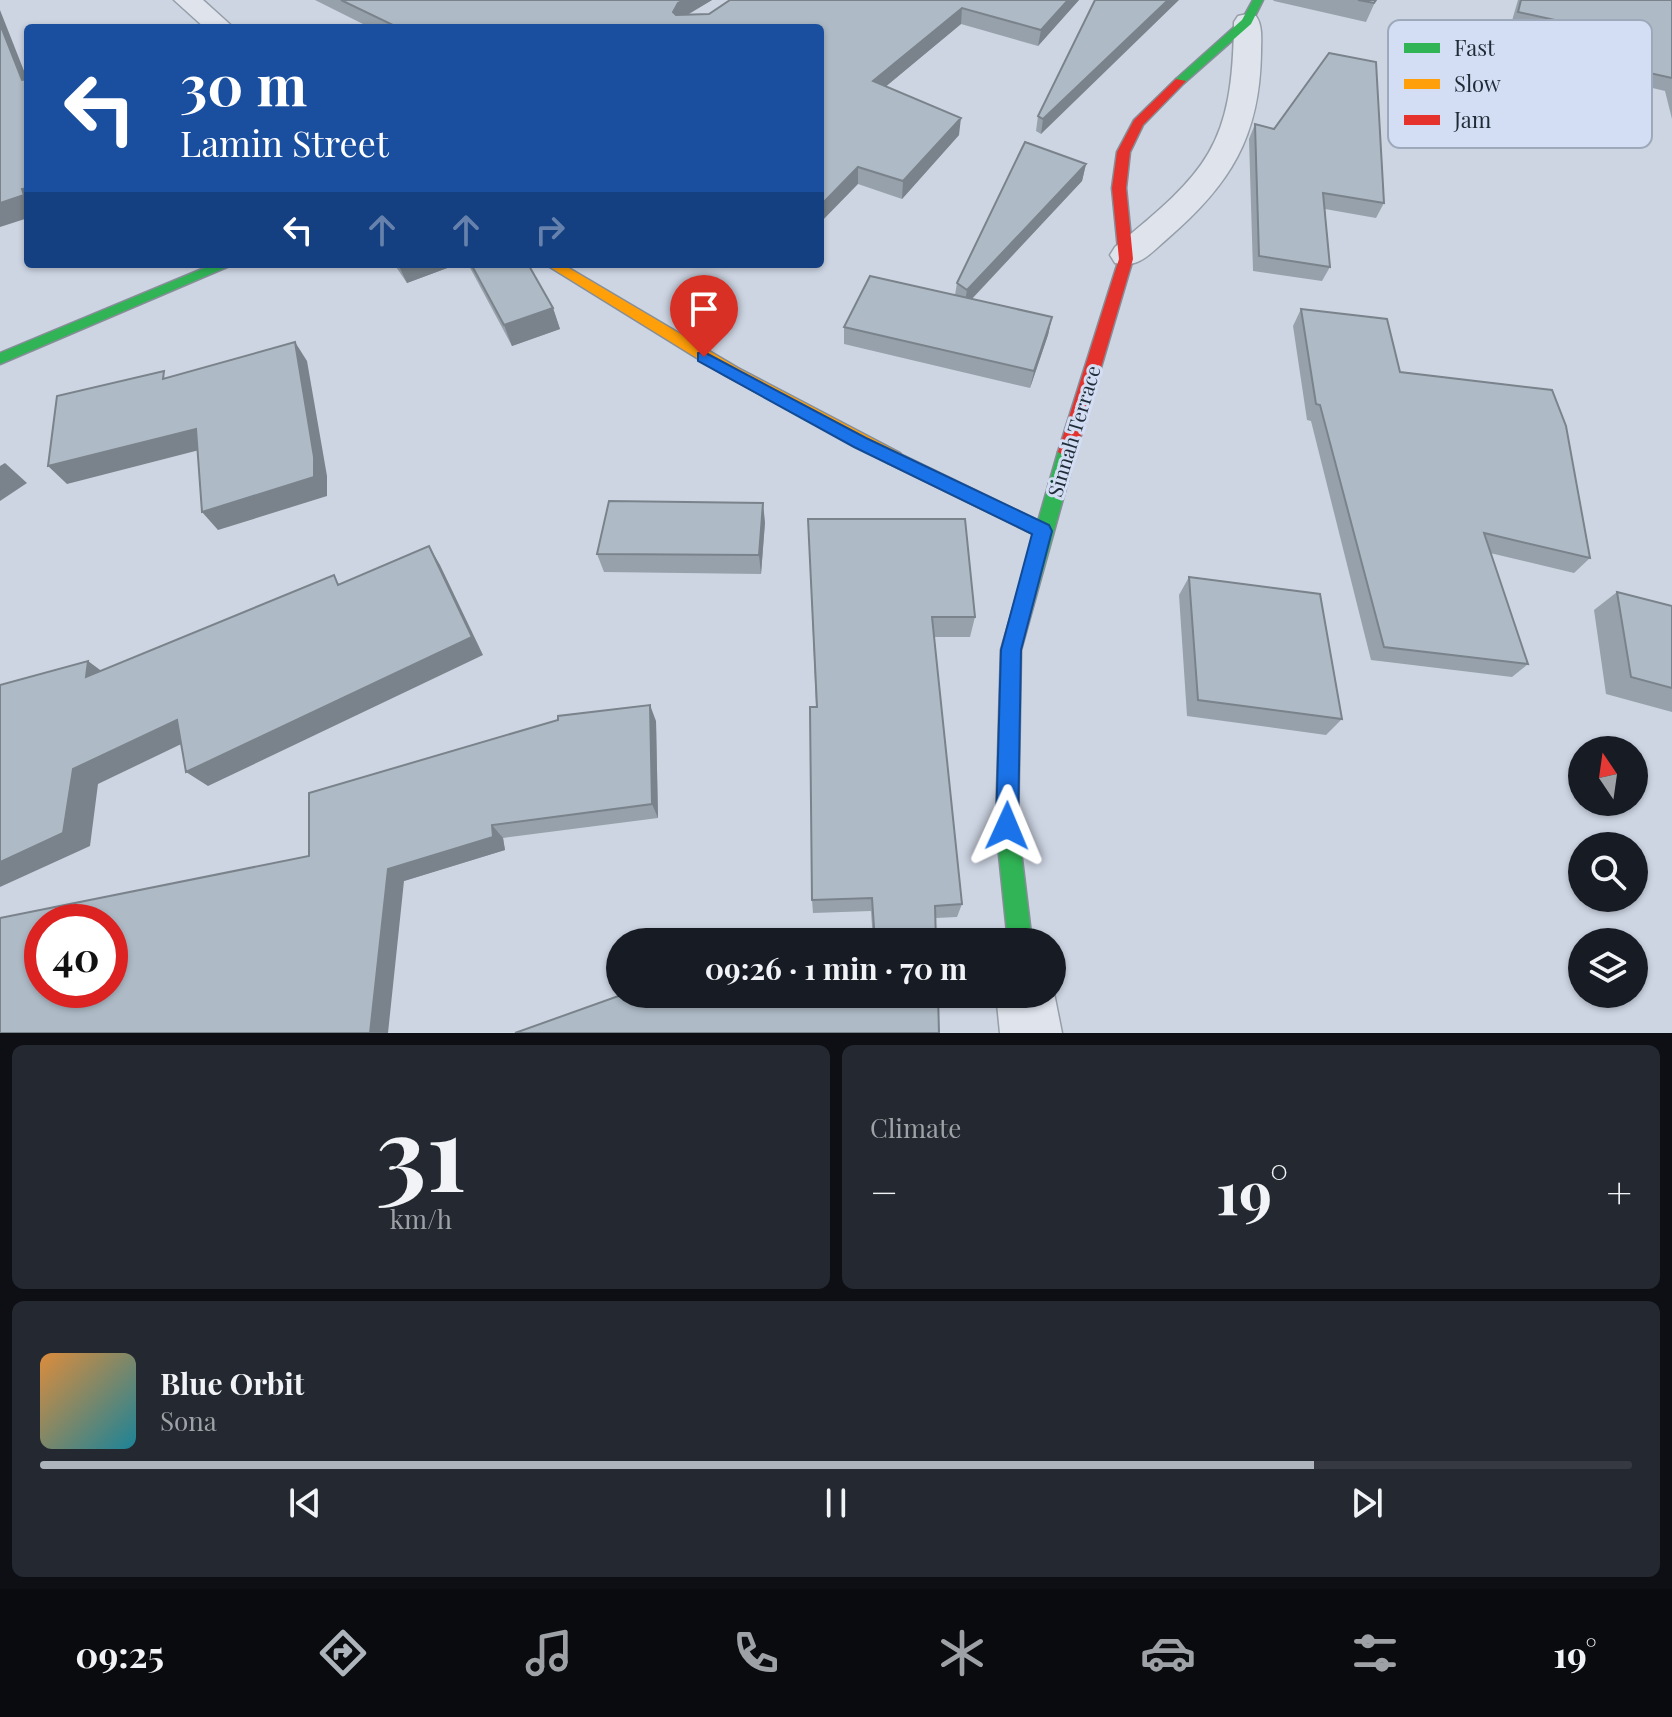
<!DOCTYPE html>
<meta charset="utf-8">
<style>
body{margin:0;font-family:"Playfair Display",serif;background:#242831;color:#f1f3f6;height:100vh;display:flex;flex-direction:column;font-size:30px;white-space:nowrap}
*{box-sizing:border-box;margin:0}
p{font-size:26px;color:#9ea1a6}
.icon{flex:none;width:44px;height:44px;fill:none;stroke:currentColor;stroke-width:2;stroke-linecap:round;stroke-linejoin:round}
.map{position:relative;height:1033px;overflow:hidden}
.drawer{display:flex;flex-direction:column;gap:12px;padding:12px;background:#0d0f14;flex:1}
.drawer>*{flex:none}
.guide{position:absolute;left:24px;top:24px;width:800px;height:244px;border-radius:8px;box-shadow:0 2px 6px #0004;background:#1a4fa0;color:#fff;overflow:hidden}
.needle{width:52px;rotate:347deg}
.fabs{position:absolute;left:1568px;top:736px;display:grid;gap:16px}
.fabs a{display:grid;place-items:center;width:80px;height:80px;border-radius:50%;background:#171b24;box-shadow:0 2px 6px #0004;font-size:40px}
.speed{position:absolute;left:24px;top:904px;display:flex;gap:16px;font-size:40px;font-weight:700;text-align:center}
.speed>*{display:grid;place-content:center;width:104px;height:104px;border-radius:50%;background:#171b24;box-shadow:0 2px 6px #0004;line-height:1}
.speed .limit{border:12px solid #d22;background:#fff;color:#111}
.pin{position:absolute;display:grid;place-items:center;width:68px;height:68px;color:#fff;margin:-82px -34px;border-radius:50% 50% 50% 0;rotate:-45deg;box-shadow:0 0 8px #0007}
.pin .icon{rotate:45deg}
.me{position:absolute;width:88px;margin:-44px;rotate:1deg;stroke-linejoin:round;filter:drop-shadow(0 0 6px #0008)}
.turn{display:flex;align-items:center;gap:28px;height:168px;padding:0 24px;font-size:36px}
.turn .icon{width:104px;height:104px;stroke-width:2.5}
.turn b{display:block;font-size:56px;line-height:68px}
.lanes{display:flex;align-items:center;height:76px;padding:0 24px;background:#0003;justify-content:center;gap:40px;direction:ltr}
.lanes .off{opacity:.35}
.big{font-size:60px;font-weight:700;line-height:1.1}
.drawer .tile{flex:1;display:flex;flex-direction:column;justify-content:center;gap:12px;min-width:0;padding:0 28px;border-radius:12px;background:#242831}
.drawer .dial{align-items:center;gap:0}
.dial b{font-size:104px;line-height:1}
.song{display:flex;align-items:center;gap:24px}
.cover{width:96px;height:96px;border-radius:12px;background:linear-gradient(135deg,hsl(30 70% 55%),hsl(190 70% 35%))}
.played{height:8px;border-radius:4px;background:linear-gradient(90deg,#aeb4bb 80%,#363941 80%)}
.keys{display:flex;justify-content:space-around;direction:ltr}
.heat{display:flex;justify-content:space-between;align-items:center;font-size:44px;direction:ltr}
.drawer .tiles{flex:1;display:grid;gap:12px;grid-template-columns:1fr 1fr}
.tile:last-child{grid-column:span 2}
.trip{position:absolute;left:606px;top:928px;width:460px;height:80px;border-radius:40px;background:#171b24;box-shadow:0 2px 6px #0004;font-weight:700;line-height:80px;text-align:center}
.menu{display:flex;height:128px;justify-content:space-around;align-items:center;background:#090b0e;color:#9ea1a6}
.menu .icon{width:56px;height:56px}
.menu .active{color:#aeb4bb}
.menu b{font-size:36px;color:#f1f3f6}
.map>svg:first-child{display:block}
.lines{fill:none;stroke-linecap:round;stroke-linejoin:round}
.street-casing{stroke:#969ea8;stroke-width:3}
.fast-casing{stroke:#868e98;stroke-width:3}
.slow-casing{stroke:#868e98;stroke-width:3}
.jam-casing{stroke:#868e98;stroke-width:3}
.street{fill:#dee3ec;fill-rule:evenodd}
.fast{fill:#30b455;fill-rule:evenodd}
.slow{fill:#ff9f0a;fill-rule:evenodd}
.jam{fill:#e5322d;fill-rule:evenodd}
.wall{fill:#96a1ab}
.shaded-wall{fill:#7a838b}
.building{fill:#aebbc7;stroke:#7a838b;stroke-width:2;fill-rule:evenodd}
.route{fill:#1a73e8;stroke:#114b97;stroke-width:2}
.labels{text-anchor:middle;dominant-baseline:central;stroke-width:6;stroke-linejoin:round;paint-order:stroke}
.street-label{font-size:20px;fill:#1f2c37;stroke:#d3def4}
.key{fill:#d3def4;stroke:#9da9bb;stroke-width:2}
.key-label{font-size:22px;fill:#1f2c37}
</style>
<div class="map">
<svg width="1672" height="1033" viewBox="0 0 1672 1033">
<rect width="100%" height="100%" fill="#cdd5e3"/>
<g class="lines">
<defs>
<path id="street" d="M 174,0 L 203,0 L 234,28 L 205,28 Z
M 1247,14 L 1256,16 C 1263,26 1261,41 1261,52 C 1260,137 1230,185 1167,239 C 1150,254 1138,269 1115,263 L 1110,255 L 1115,247 C 1207,172 1233,146 1234,22 L 1238,16 Z
M 1052,983 L 1062,1033 L 1000,1033 L 996,994 L 1052,994 Z"/>
<path id="fast" d="M 1253,0 L 1263,0 L 1251,24 L 1184,83 L 1176,83 L 1176,79 L 1242,20 Z
M 214,264 L 234,264 L 0,364 L 0,353 Z
M 1067,446 L 1076,452 L 1021,650 L 1018,826 L 1032,942 L 1008,942 L 996,826 L 1001,650 L 1058,452 Z"/>
<path id="slow" d="M 545,264 L 562,264 L 738,368 L 900,453 L 903,458 L 900,463 L 888,463 L 726,376 Z"/>
<path id="jam" d="M 1176,79 L 1186,81 L 1143,125 L 1130,152 L 1126,188 L 1133,259 L 1076,452 L 1067,458 L 1058,452 L 1119,259 L 1112,188 L 1117,152 L 1134,120 Z
M 894,451 L 1049,526 L 1052,531 L 1049,536 L 1037,536 L 888,463 L 885,458 L 888,453 Z"/>
</defs>
<!-- street casing -->
<use href="#street" class="street-casing"/>
<!-- fast casing -->
<use href="#fast" class="fast-casing"/>
<!-- slow casing -->
<use href="#slow" class="slow-casing"/>
<!-- jam casing -->
<use href="#jam" class="jam-casing"/>
<!-- street -->
<use href="#street" class="street"/>
<!-- fast -->
<use href="#fast" class="fast"/>
<!-- slow -->
<use href="#slow" class="slow"/>
<!-- jam -->
<use href="#jam" class="jam"/>
</g>
<!-- wall -->
<path class="wall" d="M 315,0 L 712,0 L 689,14 L 709,14 L 730,0 L 1079,0 L 1038,46 L 961,24 L 886,86 L 959,135 L 902,199 L 858,184 L 820,28 L 371,28 Z
M 1095,0 L 1041,134 L 1036,131 L 1038,116 Z
M 1273,0 L 1376,0 L 1366,22 L 1274,1 Z
M 1518,0 L 1672,0 L 1672,119 L 1665,91 L 1636,84 L 1643,53 L 1511,24 Z
M 1255,124 L 1384,203 L 1376,218 L 1325,209 L 1330,267 L 1322,281 L 1253,271 L 1249,139 Z
M 1086,164 L 1082,181 L 972,299 L 1052,317 L 1048,335 L 1030,388 L 844,344 L 844,327 L 955,295 L 957,283 Z
M 394,264 L 458,264 L 407,283 Z
M 468,264 L 528,264 L 553,308 L 560,329 L 512,346 Z
M 1301,309 L 1400,372 L 1590,558 L 1574,573 L 1490,553 L 1528,664 L 1512,677 L 1371,660 L 1311,421 L 1307,420 L 1293,326 Z
M 808,519 L 975,617 L 970,637 L 934,637 L 962,904 L 957,917 L 936,918 L 936,942 L 873,942 L 871,911 L 813,913 L 812,900 L 816,707 Z
M 765,522 L 761,574 L 604,572 L 597,554 Z
M 1189,577 L 1342,719 L 1326,735 L 1187,716 L 1179,595 Z
M 1617,592 L 1672,606 L 1672,712 L 1606,694 L 1594,610 Z
M 656,721 L 658,818 L 503,838 L 505,850 L 404,881 L 309,856 Z"/>
<!-- shaded-wall -->
<path class="shaded-wall" d="M 684,0 L 712,0 L 680,19 L 673,12 L 678,3 Z
M 1068,0 L 1079,0 L 1038,46 L 1041,30 Z
M 1168,0 L 1179,0 L 1041,134 L 1043,119 Z
M 962,8 L 961,24 L 872,98 L 873,81 Z
M 0,10 L 28,81 L 22,80 L 0,24 Z
M 961,118 L 959,135 L 902,199 L 903,181 Z
M 1086,164 L 1082,181 L 964,307 L 967,290 Z
M 858,167 L 858,184 L 820,223 L 820,206 Z
M 28,188 L 28,218 L 0,227 L 0,203 L 22,189 Z
M 398,264 L 458,264 L 407,283 Z
M 553,308 L 560,329 L 512,346 L 504,325 Z
M 1052,317 L 1048,335 L 1030,388 L 1034,371 Z
M 295,342 L 307,361 L 327,476 L 327,496 L 218,530 L 202,512 Z
M 196,429 L 211,447 L 67,484 L 48,466 Z
M 5,463 L 27,483 L 0,501 L 0,466 Z
M 763,503 L 765,522 L 761,574 L 759,555 Z
M 429,546 L 440,565 L 483,655 L 208,786 L 186,772 Z
M 88,661 L 111,678 L 86,677 Z
M 650,705 L 656,721 L 658,818 L 652,804 Z
M 177,720 L 198,736 L 98,784 L 90,846 L 0,887 L 0,862 L 73,769 Z
M 492,825 L 503,838 L 505,850 L 404,881 L 388,1033 L 370,1033 L 388,869 Z"/>
<!-- building -->
<path class="building" d="M 341,0 L 684,0 L 678,3 L 673,12 L 676,15 L 709,14 L 730,0 L 1068,0 L 1041,30 L 962,8 L 873,81 L 961,118 L 903,181 L 858,167 L 820,206 L 820,28 L 399,28 Z
M 1095,0 L 1168,0 L 1043,119 L 1038,116 Z
M 1358,0 L 1376,0 L 1374,3 Z
M 1521,0 L 1672,0 L 1672,78 L 1645,72 L 1652,41 L 1518,12 Z
M 0,24 L 22,80 L 28,79 L 28,188 L 22,189 L 24,195 L 0,203 Z
M 1329,53 L 1376,62 L 1384,203 L 1323,193 L 1330,267 L 1259,256 L 1255,124 L 1274,129 Z
M 1025,142 L 1086,164 L 967,290 L 957,283 Z
M 471,264 L 528,264 L 553,308 L 504,325 Z
M 870,276 L 1052,317 L 1034,371 L 844,327 Z
M 1301,309 L 1387,319 L 1400,372 L 1552,390 L 1566,426 L 1590,558 L 1484,533 L 1528,664 L 1384,647 L 1320,405 L 1316,404 Z
M 295,342 L 314,457 L 314,477 L 202,512 L 196,429 L 48,466 L 57,396 L 164,371 L 163,379 Z
M 609,501 L 763,503 L 759,555 L 597,554 Z
M 808,519 L 965,519 L 975,617 L 932,617 L 962,904 L 935,906 L 936,942 L 875,942 L 872,898 L 812,900 L 810,707 L 817,707 Z
M 429,546 L 472,637 L 186,772 L 177,720 L 73,769 L 63,833 L 0,862 L 0,685 L 88,661 L 86,677 L 334,575 L 338,585 Z
M 1189,577 L 1320,594 L 1342,719 L 1198,700 Z
M 1617,592 L 1672,606 L 1672,688 L 1631,677 Z
M 650,705 L 652,804 L 492,825 L 493,837 L 388,869 L 370,1033 L 0,1033 L 0,918 L 309,856 L 309,793 L 558,720 L 558,716 ZM 42,922 L 110,922 L 110,990 L 42,990 Z
M 624,994 L 660,994 L 879,1004 L 878,994 L 938,994 L 939,1033 L 515,1033 Z"/>
<!-- route -->
<path class="route" d="M 704,352 L 866,438 L 1049,525 L 1052,531 L 1021,650 L 1018,826 L 1015,834 L 1007,838 L 999,834 L 996,826 L 1001,650 L 1032,534 L 854,447 L 698,361 L 698,353 Z"/>
<g class="labels">
<!-- street labels -->
<g class="street-label">
<text transform="translate(1073 431) rotate(-73)">Sinnah Terrace</text>
</g>
</g>
<!-- legend -->
<rect x="1388" y="20" width="264" height="128" rx="12" class="key"/>
<rect x="1404" y="43" width="36" height="10" fill="#30b455"/>
<rect x="1404" y="79" width="36" height="10" fill="#ff9f0a"/>
<rect x="1404" y="115" width="36" height="10" fill="#e5322d"/>
<g class="key-label">
<text x="1454" y="56">Fast</text>
<text x="1454" y="92">Slow</text>
<text x="1454" y="128">Jam</text>
</g>
</svg>
<div class="fabs">
<a><svg class="needle" viewBox="-14 -14 28 28"><path d="M0-13l5 13h-10z" fill="#e53935"/><path d="M0 13l5-13h-10z" fill="#9ea1a6"/></svg></a>
<a><svg class="icon" aria-label="search" viewBox="0 0 24 24"><circle cx="10" cy="10" r="6"/><path d="M15 15l6 6"/></svg></a>
<a><svg class="icon" aria-label="layers" viewBox="0 0 24 24"><path d="M12 4l9 5-9 5-9-5zM3 14l9 5 9-5"/></svg></a>
</div>
<div class="speed"><div class="limit">40</div></div>
<div class="pin" style="left:704px;top:357px;background:#d93025"><svg class="icon" aria-label="arrive" viewBox="0 0 24 24"><path d="M6 21V4h12l-3 4 3 4H6"/></svg></div>
<svg class="me" style="left:1007px;top:826px" viewBox="-20 -20 40 40"><path d="M0-17L14 15 0 8-14 15z" fill="#1a73e8" stroke="#fff" stroke-width="4"/></svg>
<div class="trip">09:26 · 1 min · 70 m</div>
<div class="guide">
<div class="turn"><svg class="icon" aria-label="left" viewBox="0 0 24 24"><path d="M17 20v-9H6M10 6l-5 5 5 5"/></svg><div><b>30 m</b>Lamin Street</div></div>
<div class="lanes"><svg class="icon" aria-label="left" viewBox="0 0 24 24"><path d="M17 20v-9H6M10 6l-5 5 5 5"/></svg><svg class="icon off" aria-label="ahead" viewBox="0 0 24 24"><path d="M12 20V5M6 11l6-6 6 6"/></svg><svg class="icon off" aria-label="ahead" viewBox="0 0 24 24"><path d="M12 20V5M6 11l6-6 6 6"/></svg><svg class="icon off" aria-label="right" viewBox="0 0 24 24"><path d="M7 20v-9h11M14 6l5 5-5 5"/></svg></div>
</div>
</div>
<section class="drawer">
<div class="tiles">
<div class="tile dial"><b>31</b><p>km/h</p></div>
<div class="tile"><p>Climate</p>
<div class="heat"><a>−</a><b class="big">19°</b><a>+</a></div>
</div>
<div class="tile">
<div class="song"><i class="cover"></i><div><b>Blue Orbit</b><p>Sona</p></div></div>
<div class="played"></div>
<div class="keys"><svg class="icon" aria-label="previous" viewBox="0 0 24 24"><path d="M18 5L8 12l10 7zM5 5v14"/></svg><svg class="icon" aria-label="pause" viewBox="0 0 24 24"><path d="M8 5v14M16 5v14"/></svg><svg class="icon" aria-label="next" viewBox="0 0 24 24"><path d="M6 5l10 7-10 7zM19 5v14"/></svg></div>
</div>
</div>
</section>
<nav class="menu">
<b>09:25</b>
<svg class="icon active" aria-label="directions" viewBox="0 0 24 24"><path d="M12 3l9 9-9 9-9-9zM9 14v-3h6M13 9l2 2-2 2"/></svg>
<svg class="icon" aria-label="music" viewBox="0 0 24 24"><path d="M9 18V5l10-2v13"/><circle cx="6" cy="18" r="3"/><circle cx="16" cy="16" r="3"/></svg>
<svg class="icon" aria-label="phone" viewBox="0 0 24 24"><path d="M5 4h4l2 5-3 2q2 4 5 5l2-3 5 2v4C11 20 4 13 5 4z"/></svg>
<svg class="icon" aria-label="climate" viewBox="0 0 24 24"><path d="M12 3v18M4 7l16 10M4 17L20 7"/></svg>
<svg class="icon" aria-label="car" viewBox="0 0 24 24"><path d="M5 17H2v-5l4-1 3-4h7l3 4 3 1v5h-3M9 17h6M6 11h13"/><circle cx="7" cy="17" r="2"/><circle cx="17" cy="17" r="2"/></svg>
<svg class="icon" aria-label="filters" viewBox="0 0 24 24"><path d="M4 7h16M4 17h16"/><circle cx="9" cy="7" r="2"/><circle cx="15" cy="17" r="2"/></svg>
<b>19°</b>
</nav>
